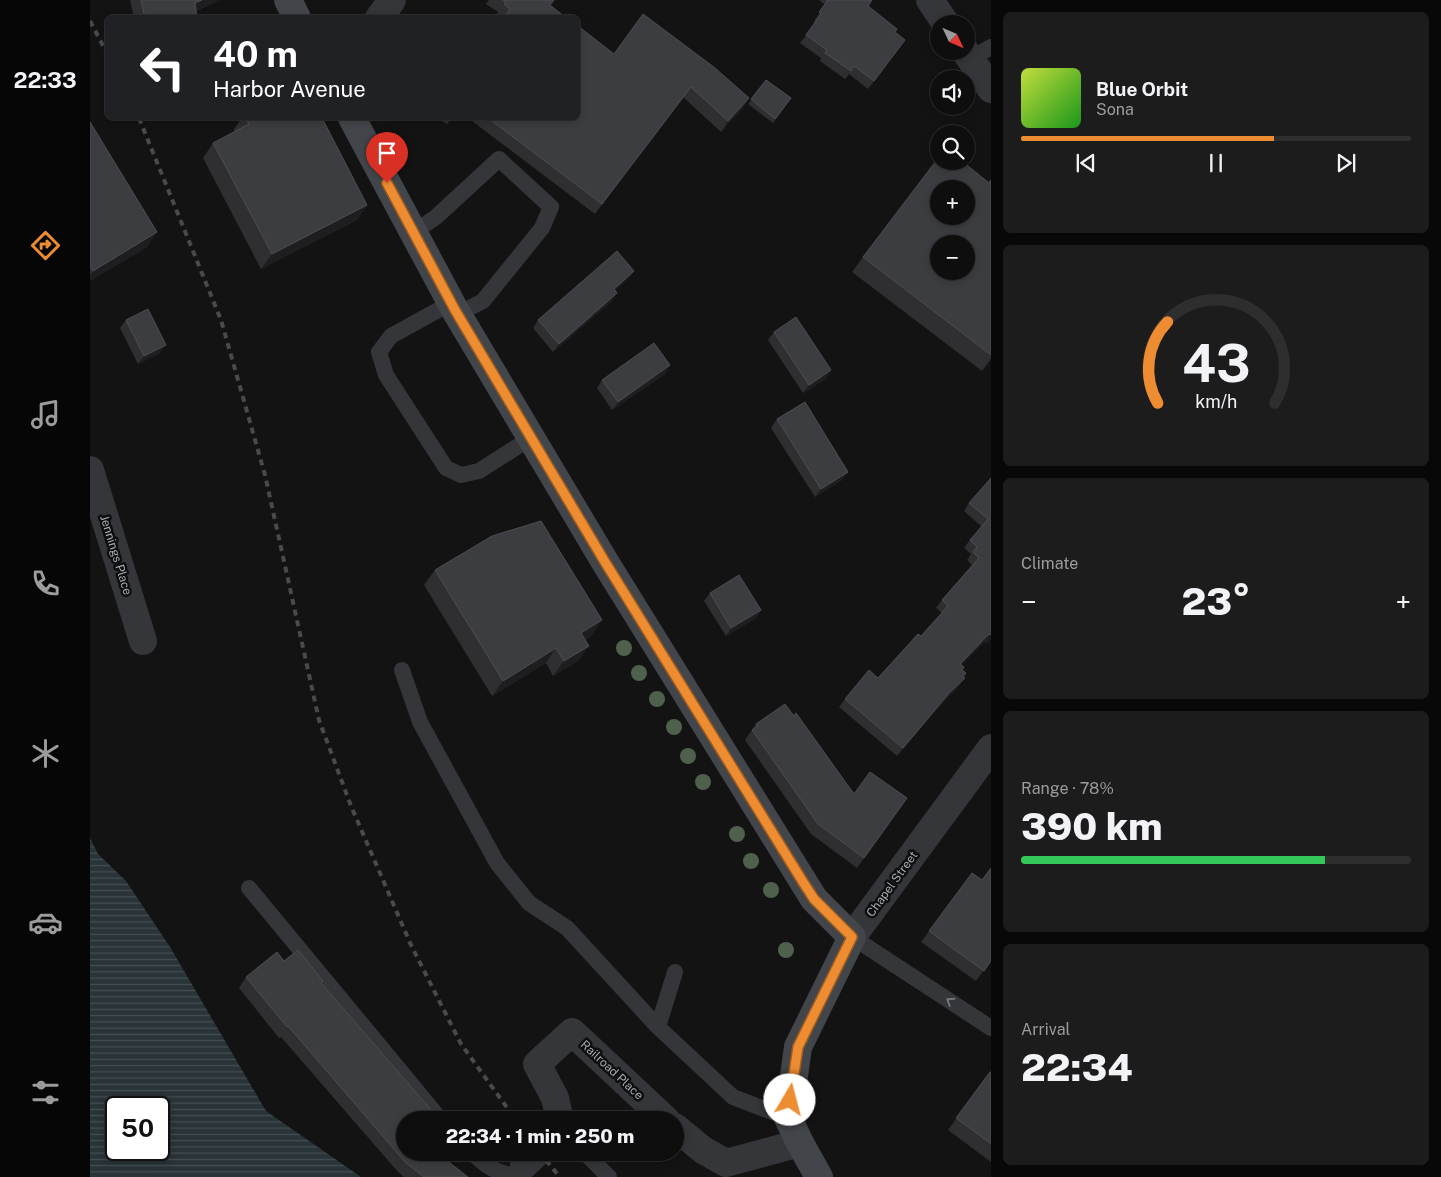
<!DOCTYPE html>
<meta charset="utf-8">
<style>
body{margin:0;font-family:"Public Sans",sans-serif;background:#1c1c1d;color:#f1f3f6;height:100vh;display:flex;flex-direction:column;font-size:19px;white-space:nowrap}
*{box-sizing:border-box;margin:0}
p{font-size:16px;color:#9b9c9e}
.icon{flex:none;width:28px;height:28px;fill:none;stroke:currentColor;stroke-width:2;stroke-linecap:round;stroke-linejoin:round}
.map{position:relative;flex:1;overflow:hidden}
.panel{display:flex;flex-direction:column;gap:12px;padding:12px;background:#080808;width:450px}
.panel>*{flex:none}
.hud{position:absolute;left:15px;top:15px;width:475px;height:105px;border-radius:8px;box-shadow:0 2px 8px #0003,0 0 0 1px #2e2e2f;background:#202124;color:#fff;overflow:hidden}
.needle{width:32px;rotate:134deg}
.buttons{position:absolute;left:840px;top:15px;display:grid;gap:10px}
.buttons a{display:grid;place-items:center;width:45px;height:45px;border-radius:50%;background:#0e0e0f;box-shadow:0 2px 8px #0003,0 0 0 1px #2e2e2f;font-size:25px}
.speed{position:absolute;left:15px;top:1096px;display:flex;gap:10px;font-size:25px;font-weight:700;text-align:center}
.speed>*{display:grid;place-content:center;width:65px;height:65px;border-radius:50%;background:#0e0e0f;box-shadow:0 2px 8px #0003,0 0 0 1px #2e2e2f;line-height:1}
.speed .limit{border:2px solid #111;border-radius:8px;background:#fff;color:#111}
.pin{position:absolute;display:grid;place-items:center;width:42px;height:42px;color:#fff;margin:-51px -21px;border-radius:50% 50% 50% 0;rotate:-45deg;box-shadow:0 0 5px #0007}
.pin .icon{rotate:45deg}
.me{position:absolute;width:55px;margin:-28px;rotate:8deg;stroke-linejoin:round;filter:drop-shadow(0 0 4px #0008)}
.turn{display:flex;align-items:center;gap:18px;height:105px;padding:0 25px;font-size:22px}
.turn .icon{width:65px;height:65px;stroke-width:2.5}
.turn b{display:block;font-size:35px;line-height:42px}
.big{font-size:38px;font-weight:800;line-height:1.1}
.panel .widget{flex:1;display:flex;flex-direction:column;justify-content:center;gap:8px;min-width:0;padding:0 18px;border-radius:8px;background:#1c1c1d}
.panel .dial{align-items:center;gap:0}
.dial svg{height:130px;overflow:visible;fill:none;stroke:#2e2e2f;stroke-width:7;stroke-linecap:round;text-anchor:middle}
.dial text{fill:#f1f3f6;stroke:none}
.song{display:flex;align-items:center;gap:15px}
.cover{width:60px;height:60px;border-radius:8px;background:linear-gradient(135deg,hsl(70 70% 55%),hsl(120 70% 35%))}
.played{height:5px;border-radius:2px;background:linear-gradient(90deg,#ee8c31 65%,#2e2e2f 65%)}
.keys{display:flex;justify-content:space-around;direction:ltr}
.heat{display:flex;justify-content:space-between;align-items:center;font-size:28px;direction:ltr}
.charge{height:8px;border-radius:4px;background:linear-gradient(90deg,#34c759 78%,#2e2e2f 0)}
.trip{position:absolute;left:306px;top:1111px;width:288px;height:50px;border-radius:25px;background:#0e0e0f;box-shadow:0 2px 8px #0003,0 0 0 1px #2e2e2f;font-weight:800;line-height:50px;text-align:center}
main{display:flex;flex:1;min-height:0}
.tab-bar{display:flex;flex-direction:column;width:90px;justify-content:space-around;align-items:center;background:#060606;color:#9b9c9e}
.tab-bar .icon{width:35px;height:35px}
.tab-bar .current{color:#ee8c31}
.tab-bar b{font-size:22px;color:#f1f3f6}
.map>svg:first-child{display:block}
.water{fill:url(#water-rules);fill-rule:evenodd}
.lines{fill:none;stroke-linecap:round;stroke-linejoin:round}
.service{stroke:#343639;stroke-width:16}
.minor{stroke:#343639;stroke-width:28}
.secondary{stroke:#424549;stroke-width:28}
.rail{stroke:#474a4e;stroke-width:4;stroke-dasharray:6 5;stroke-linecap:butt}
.tree{fill:#4f614d}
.wall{fill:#2f2f32}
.shaded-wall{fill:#1e1e20}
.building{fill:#3c3d40;stroke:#4c4e52;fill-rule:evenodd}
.oneway{stroke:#72777d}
.route-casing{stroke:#9b5b20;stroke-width:12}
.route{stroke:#ee8c31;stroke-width:9}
.labels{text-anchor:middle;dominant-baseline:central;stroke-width:5;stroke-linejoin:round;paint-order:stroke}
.street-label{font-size:12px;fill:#a5acb5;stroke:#0e0e0f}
</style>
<main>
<nav class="tab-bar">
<b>22:33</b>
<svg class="icon current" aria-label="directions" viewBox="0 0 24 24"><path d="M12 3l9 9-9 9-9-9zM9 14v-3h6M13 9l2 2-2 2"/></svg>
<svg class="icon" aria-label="music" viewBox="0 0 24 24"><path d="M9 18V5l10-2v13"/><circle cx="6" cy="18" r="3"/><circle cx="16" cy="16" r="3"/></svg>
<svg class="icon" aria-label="phone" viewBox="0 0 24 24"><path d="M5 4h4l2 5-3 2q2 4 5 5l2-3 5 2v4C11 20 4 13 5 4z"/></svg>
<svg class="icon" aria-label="climate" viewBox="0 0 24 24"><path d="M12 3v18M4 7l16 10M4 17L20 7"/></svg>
<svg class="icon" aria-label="car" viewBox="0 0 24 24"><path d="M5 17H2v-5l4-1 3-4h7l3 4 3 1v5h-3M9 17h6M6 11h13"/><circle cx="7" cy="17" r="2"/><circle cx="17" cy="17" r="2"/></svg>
<svg class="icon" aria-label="filters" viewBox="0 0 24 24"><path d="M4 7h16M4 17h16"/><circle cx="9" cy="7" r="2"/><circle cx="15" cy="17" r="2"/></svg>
</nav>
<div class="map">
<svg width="901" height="1177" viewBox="0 0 901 1177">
<defs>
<pattern id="water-rules" width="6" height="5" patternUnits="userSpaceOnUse" patternTransform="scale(1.25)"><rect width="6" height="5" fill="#293438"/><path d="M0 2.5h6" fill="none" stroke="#454f53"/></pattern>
</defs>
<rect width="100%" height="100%" fill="#131314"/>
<!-- water -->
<path class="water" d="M 0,838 L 8,854 L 36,881 L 80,947 L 176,1111 L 271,1177 L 0,1177 ZM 26,1108 L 69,1108 L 69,1150 L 26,1150 Z"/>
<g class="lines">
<!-- service -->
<path class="service" d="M 880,59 L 901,47
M 323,233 L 346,217 L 409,159 L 461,207 L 452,228 L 393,301 L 368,314
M 361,303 L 301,336 L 289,352 L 296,375 L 356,468 L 371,475 L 389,471 L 441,438
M 312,670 L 330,722 L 407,863 L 439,903 L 477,928 L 568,1027
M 159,888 L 351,1120
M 762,937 L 901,1028
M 585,972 L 568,1027 L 643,1097 L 698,1118
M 382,1152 C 392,1163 410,1177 426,1174 C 429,1172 432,1168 434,1165
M 494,1152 L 519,1177"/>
<!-- minor -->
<path class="minor" d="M 840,0 L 856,24
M 289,18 L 302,0
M 875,51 L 901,89
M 0,470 L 53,641
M 762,937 L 901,748
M 470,1120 L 465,1098 L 447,1064 L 482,1032 L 576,1120
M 585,1127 L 613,1150 L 636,1163 L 710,1143
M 434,1165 L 448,1152"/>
<!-- secondary -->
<path class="secondary" d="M 198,0 L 207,18
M 262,118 L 365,310 L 515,562 L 724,899 L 762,937 L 708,1047 L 698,1118 L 710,1143 L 729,1177"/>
<!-- rail -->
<path class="rail" d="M 0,21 L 18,55
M 49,118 L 131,320 L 175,475 L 229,720 L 261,806 L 321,945 L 371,1044 L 426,1120
M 449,1152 L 470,1177"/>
</g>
<!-- trees -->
<g class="tree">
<circle cx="534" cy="648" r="8"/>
<circle cx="549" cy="673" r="8"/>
<circle cx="567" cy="699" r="8"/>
<circle cx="584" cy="727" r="8"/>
<circle cx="598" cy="756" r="8"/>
<circle cx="613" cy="782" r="8"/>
<circle cx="647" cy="834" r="8"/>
<circle cx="661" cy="861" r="8"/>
<circle cx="681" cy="890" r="8"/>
<circle cx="696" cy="950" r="8"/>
</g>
<!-- wall -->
<path class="wall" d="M 40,0 L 129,0 L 106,11 L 107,18 L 44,18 Z
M 399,0 L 464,0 L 460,5 L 476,18 L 410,18 L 406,15 L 408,12 L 396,4 Z
M 729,0 L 782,0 L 778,6 L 805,32 L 809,48 L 778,89 L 759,74 L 755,79 L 730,61 L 731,58 L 710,43 L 726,22 L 724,21 L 735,5 Z
M 524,54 L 659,98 L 652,109 L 631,132 L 593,97 L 505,214 L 378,118 L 488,118 Z
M 676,80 L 701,98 L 683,123 L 658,104 Z
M 152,118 L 232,118 L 277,205 L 267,220 L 171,269 L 113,158 L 123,143 L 145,132 L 144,129 Z
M 348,118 L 362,118 L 357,124 Z
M 0,122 L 57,247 L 0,281 Z
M 901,180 L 901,359 L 892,371 L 762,272 L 773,257 L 899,183 Z
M 538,279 L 525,290 L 522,301 L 463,352 L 443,328 L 448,320 Z
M 36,320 L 70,353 L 48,364 L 30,328 Z
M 684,332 L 741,370 L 736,379 L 713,393 L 678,340 Z
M 580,365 L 575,374 L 522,410 L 507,388 L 512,380 Z
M 687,419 L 752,480 L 725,497 L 681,428 Z
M 901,478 L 899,642 L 893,643 L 871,665 L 873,677 L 869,686 L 854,701 L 807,756 L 749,707 L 755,699 L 788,678 L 831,636 L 852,613 L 846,608 L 852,600 L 882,565 L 877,560 L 881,554 L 874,548 L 880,540 L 892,527 L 874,511 L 879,503 Z
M 345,570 L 502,635 L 495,640 L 499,646 L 488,661 L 463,676 L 456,663 L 402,696 L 334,585 Z
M 620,593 L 671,610 L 665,619 L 636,636 L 614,601 Z
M 704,716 L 764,794 L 817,798 L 767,868 L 721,834 L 655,740 L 666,724 Z
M 882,873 L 892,880 L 901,961 L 886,981 L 831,942 Z
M 194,961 L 233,981 L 232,983 L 315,1152 L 378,1177 L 314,1177 L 308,1172 L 191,1037 L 189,1038 L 149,988 L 156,977 Z
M 900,1072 L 901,1072 L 901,1162 L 858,1130 Z"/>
<!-- shaded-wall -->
<path class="shaded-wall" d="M 112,0 L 129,0 L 96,15 L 105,3 Z
M 659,98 L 652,109 L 631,132 L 638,121 Z
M 277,205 L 267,220 L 171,269 L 182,254 Z
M 67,232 L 57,247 L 0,281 L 0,275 L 3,271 Z
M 544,271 L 538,279 L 518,297 L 524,289 Z
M 527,293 L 522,301 L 463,352 L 469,344 Z
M 76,345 L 70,353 L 48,364 L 54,356 Z
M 580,365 L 575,374 L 522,410 L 528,402 Z
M 741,370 L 736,379 L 713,393 L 719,385 Z
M 758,472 L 752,480 L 725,497 L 731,489 Z
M 671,610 L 665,619 L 636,636 L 641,628 Z
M 512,620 L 502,635 L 480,648 L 491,633 Z
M 901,634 L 901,639 L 899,642 L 893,643 L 865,672 L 870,664 L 898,635 Z
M 499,646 L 488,661 L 463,676 L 474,661 Z
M 466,648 L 456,663 L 402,696 L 413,681 Z
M 875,678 L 869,686 L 854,701 L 807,756 L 813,748 L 859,693 Z"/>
<!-- building -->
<path class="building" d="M 51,0 L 112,0 L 105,3 L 107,18 L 55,18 Z
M 413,0 L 464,0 L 460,5 L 476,18 L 413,18 L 420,9 L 414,4 L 416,2 Z
M 738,0 L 782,0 L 778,6 L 807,29 L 805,32 L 815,40 L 784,81 L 764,66 L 761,71 L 735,53 L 737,50 L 716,35 L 731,14 L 729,12 Z
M 553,14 L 625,68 L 659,98 L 638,121 L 601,87 L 512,204 L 398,118 L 488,118 L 488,26 L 524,54 Z
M 676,80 L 701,98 L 685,119 L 661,99 Z
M 156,118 L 232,118 L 277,205 L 182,254 L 123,143 L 159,124 Z
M 0,122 L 67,232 L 3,271 L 0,266 Z
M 849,157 L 849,161 L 872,161 L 899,183 L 901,180 L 901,355 L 773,257 ZM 849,189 L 876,189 L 876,216 L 849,216 ZM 849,244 L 876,244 L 876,271 L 849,271 Z
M 527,251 L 544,271 L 524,289 L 527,293 L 469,344 L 448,320 Z
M 58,309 L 76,345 L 54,356 L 36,320 Z
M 706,317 L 741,370 L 719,385 L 684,332 Z
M 564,343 L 580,365 L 528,402 L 512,380 Z
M 715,402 L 758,472 L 731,489 L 687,419 Z
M 901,478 L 901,634 L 898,635 L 870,664 L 874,667 L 872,670 L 876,673 L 873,677 L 875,678 L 859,693 L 813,748 L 755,699 L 779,670 L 788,678 L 828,634 L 831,636 L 858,606 L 852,600 L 889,558 L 883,552 L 887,547 L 880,540 L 898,519 L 879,503 Z
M 451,521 L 512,620 L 491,633 L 499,646 L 474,661 L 466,648 L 413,681 L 345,570 L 402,536 Z
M 649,575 L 671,610 L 641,628 L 620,593 Z
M 695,704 L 704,716 L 706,713 L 764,794 L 780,772 L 817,798 L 774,858 L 728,824 L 662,730 L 668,726 L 666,724 Z
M 901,868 L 901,961 L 894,971 L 839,931 L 882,873 L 892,880 Z
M 208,950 L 233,981 L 231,983 L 349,1119 L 315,1120 L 315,1152 L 346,1152 L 378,1177 L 334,1177 L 315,1162 L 198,1026 L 197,1027 L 156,977 L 187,952 L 194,961 Z
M 900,1072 L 901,1072 L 901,1144 L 866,1118 Z"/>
<!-- one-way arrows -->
<defs><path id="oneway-chevron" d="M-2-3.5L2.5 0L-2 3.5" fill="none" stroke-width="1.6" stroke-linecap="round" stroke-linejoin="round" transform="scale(1.25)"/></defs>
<use class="oneway" href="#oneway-chevron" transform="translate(860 1001) rotate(-147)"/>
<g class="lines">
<defs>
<path id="route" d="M 297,183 L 365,310 L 515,562 L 713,882 L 724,899 L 762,937 L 708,1047 L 700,1100"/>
</defs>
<!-- route casing -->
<use href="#route" class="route-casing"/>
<!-- route -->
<use href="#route" class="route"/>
</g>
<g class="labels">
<!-- street labels -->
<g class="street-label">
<text transform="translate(26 555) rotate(73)">Jennings Place</text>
<text transform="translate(802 884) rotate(-54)">Chapel Street</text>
<text transform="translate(522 1070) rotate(43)">Railroad Place</text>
</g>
</g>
</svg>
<div class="buttons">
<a><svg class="needle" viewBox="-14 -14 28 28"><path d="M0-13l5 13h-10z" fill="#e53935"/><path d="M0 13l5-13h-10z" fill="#9b9c9e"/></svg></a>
<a><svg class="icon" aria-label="sound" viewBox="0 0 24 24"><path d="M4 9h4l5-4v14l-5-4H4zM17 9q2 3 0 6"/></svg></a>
<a><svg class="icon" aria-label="search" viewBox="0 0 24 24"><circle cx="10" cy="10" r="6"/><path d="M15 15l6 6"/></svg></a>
<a>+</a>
<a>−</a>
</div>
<div class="speed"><div class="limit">50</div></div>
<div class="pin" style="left:297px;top:183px;background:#d93025"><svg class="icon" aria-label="arrive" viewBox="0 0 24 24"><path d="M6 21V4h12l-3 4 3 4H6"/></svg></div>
<svg class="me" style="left:700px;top:1100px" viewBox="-20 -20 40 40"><circle r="19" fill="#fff"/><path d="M0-13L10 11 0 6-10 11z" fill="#ee8c31"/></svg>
<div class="trip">22:34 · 1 min · 250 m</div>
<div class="hud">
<div class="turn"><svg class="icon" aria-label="left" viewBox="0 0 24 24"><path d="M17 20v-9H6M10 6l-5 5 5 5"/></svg><div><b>40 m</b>Harbor Avenue</div></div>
</div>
</div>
<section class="panel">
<div class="widget">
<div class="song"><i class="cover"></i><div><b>Blue Orbit</b><p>Sona</p></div></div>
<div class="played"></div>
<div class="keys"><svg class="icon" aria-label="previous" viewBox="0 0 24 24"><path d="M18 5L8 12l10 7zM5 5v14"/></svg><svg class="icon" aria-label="pause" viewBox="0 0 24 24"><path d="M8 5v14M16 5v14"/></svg><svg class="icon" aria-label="next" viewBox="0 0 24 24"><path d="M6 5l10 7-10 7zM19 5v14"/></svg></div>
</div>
<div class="widget dial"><svg viewBox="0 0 100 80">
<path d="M14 69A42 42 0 1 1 86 69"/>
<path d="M14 69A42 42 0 0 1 20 19" stroke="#ee8c31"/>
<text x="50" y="56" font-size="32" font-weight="700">43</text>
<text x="50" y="72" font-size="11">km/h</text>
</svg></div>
<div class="widget"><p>Climate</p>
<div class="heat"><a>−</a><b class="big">23°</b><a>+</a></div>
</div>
<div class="widget"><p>Range · 78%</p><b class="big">390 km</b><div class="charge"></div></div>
<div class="widget"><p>Arrival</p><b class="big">22:34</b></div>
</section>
</main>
